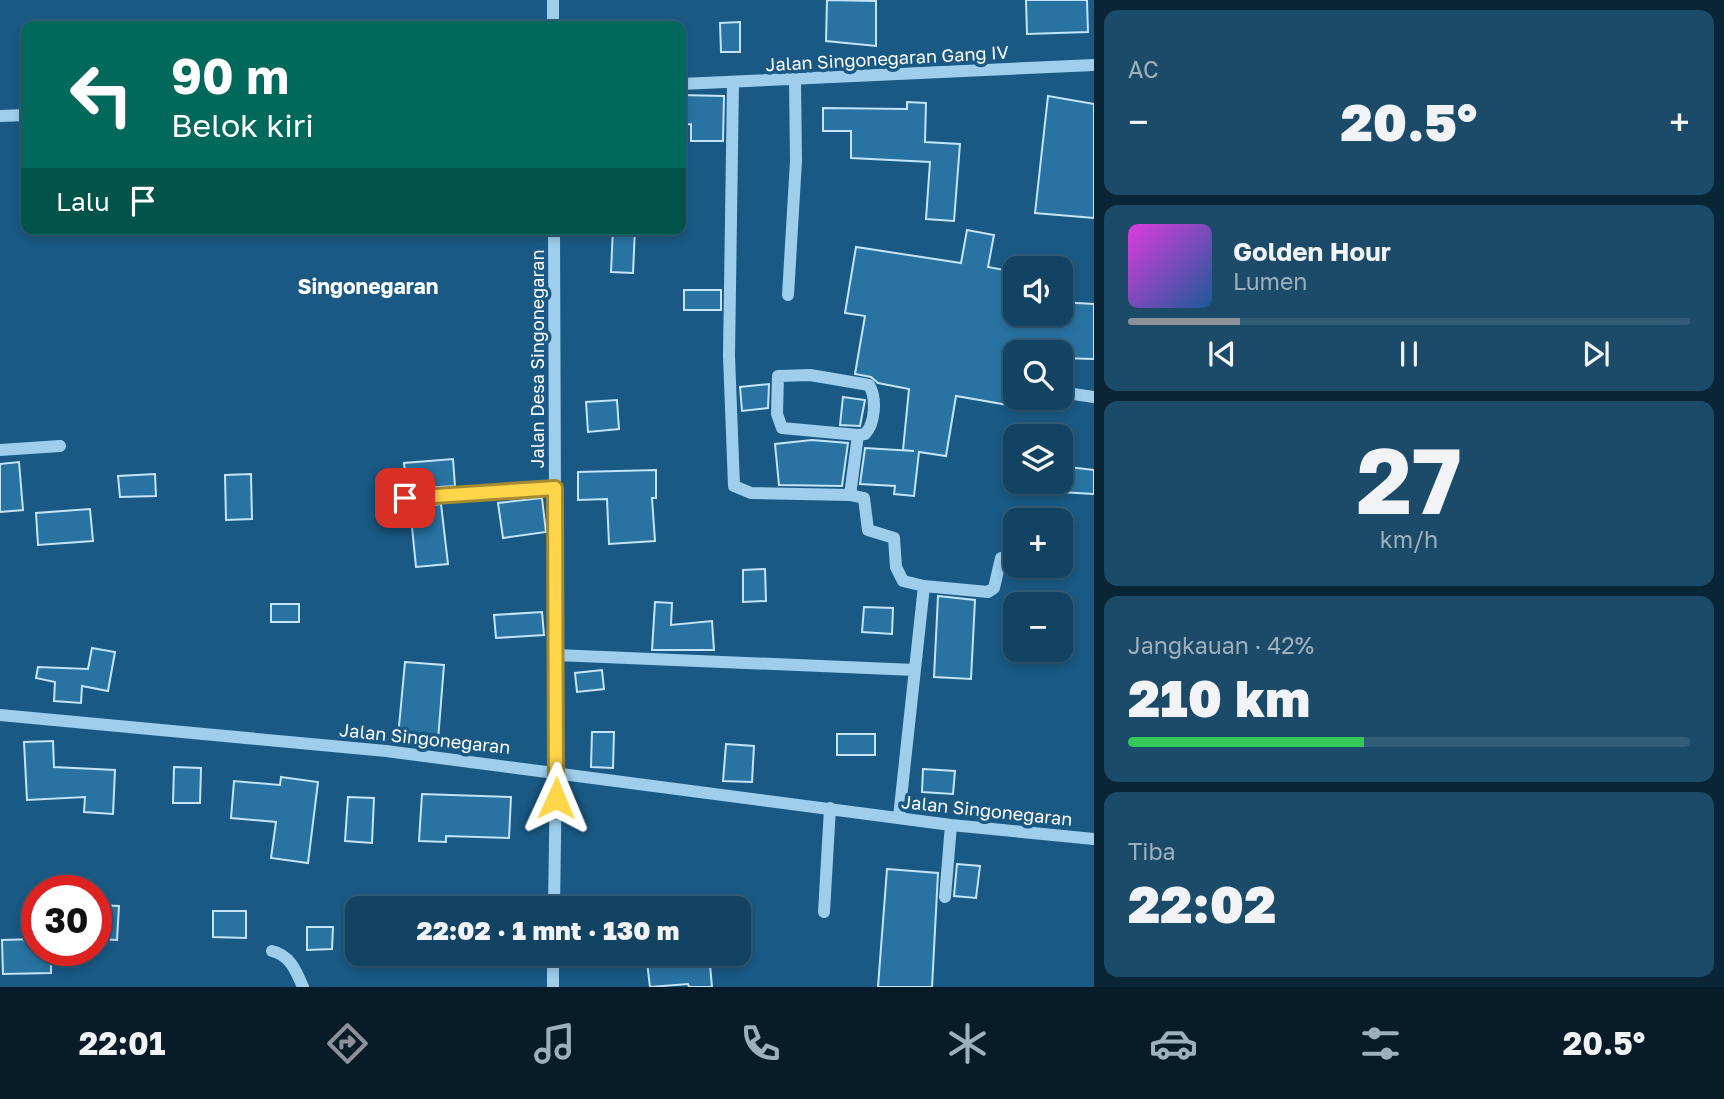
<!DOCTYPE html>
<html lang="id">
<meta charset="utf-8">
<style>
body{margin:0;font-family:"Golos Text",sans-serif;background:#1c4a69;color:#f1f3f6;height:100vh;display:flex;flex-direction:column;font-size:26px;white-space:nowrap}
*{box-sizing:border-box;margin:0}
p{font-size:23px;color:#9db0be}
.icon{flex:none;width:38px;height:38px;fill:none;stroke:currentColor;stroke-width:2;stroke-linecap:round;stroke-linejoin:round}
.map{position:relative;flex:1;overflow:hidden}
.side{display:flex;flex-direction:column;gap:10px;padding:10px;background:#0a2536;width:630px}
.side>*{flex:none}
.banner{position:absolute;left:21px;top:21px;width:665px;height:214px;border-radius:14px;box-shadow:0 4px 10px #0003,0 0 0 2px #325c78;background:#00695c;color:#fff;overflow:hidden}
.fabs{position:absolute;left:1003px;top:256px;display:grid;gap:14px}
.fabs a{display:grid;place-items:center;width:70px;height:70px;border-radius:14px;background:#134363;box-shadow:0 4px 10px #0003,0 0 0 2px #325c78;font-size:35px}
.speed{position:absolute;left:21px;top:875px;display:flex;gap:14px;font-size:35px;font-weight:700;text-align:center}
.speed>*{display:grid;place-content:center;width:91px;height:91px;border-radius:50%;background:#134363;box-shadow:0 4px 10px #0003,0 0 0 2px #325c78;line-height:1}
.speed .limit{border:10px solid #d22;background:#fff;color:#111}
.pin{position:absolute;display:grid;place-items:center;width:60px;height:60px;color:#fff;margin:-30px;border-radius:14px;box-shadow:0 4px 10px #0006}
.me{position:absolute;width:77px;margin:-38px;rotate:1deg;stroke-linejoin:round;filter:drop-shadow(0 0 5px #0008)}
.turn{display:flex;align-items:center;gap:24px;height:147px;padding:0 35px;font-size:32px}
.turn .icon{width:91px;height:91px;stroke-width:2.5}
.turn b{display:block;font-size:49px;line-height:60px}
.then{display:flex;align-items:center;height:66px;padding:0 35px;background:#0003;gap:14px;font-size:26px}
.big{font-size:52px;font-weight:800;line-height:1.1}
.side .tile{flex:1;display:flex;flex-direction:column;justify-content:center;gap:10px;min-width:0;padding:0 24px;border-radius:14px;background:#1c4a69}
.side .dial{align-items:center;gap:0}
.dial b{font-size:91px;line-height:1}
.song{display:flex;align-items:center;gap:21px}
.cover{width:84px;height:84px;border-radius:10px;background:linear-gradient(135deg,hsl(300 70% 55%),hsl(210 70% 35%))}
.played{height:7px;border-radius:4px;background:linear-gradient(90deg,#8c9099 20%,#325c78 20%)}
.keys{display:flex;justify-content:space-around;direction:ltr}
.heat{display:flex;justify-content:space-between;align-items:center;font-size:38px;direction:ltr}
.charge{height:10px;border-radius:5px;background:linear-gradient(90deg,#34c759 42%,#325c78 0)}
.trip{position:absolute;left:345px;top:896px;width:406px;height:70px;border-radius:14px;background:#134363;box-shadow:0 4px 10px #0003,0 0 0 2px #325c78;font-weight:800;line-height:70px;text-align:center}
.tab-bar{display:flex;height:112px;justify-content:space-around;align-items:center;background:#081b28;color:#9db0be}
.tab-bar .icon{width:49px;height:49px}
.tab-bar .on{color:#8c9099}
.tab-bar b{font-size:32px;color:#f1f3f6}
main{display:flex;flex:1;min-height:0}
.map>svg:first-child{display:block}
.building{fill:#2873a2;stroke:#c3e4f9;stroke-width:2}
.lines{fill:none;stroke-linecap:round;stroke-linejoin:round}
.minor{stroke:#9eceec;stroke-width:12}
.route-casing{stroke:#a68a30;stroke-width:18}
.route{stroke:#ffd54a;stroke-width:12}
.labels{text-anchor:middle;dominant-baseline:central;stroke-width:7;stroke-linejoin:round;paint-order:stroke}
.street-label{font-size:18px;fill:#fff;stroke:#195984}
.quarter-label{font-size:21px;font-weight:bold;fill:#fff;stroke:#195984}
</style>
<main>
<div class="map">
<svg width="1094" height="987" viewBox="0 0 1094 987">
<rect width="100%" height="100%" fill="#195984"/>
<!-- building -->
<path class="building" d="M 827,0 L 876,1 L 876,46 L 826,41 Z
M 1026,0 L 1087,0 L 1088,32 L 1027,34 Z
M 740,22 L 740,52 L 721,52 L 720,23 Z
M 681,95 L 724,96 L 723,141 L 691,141 L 691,124 L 681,125 Z
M 1048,96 L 1094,104 L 1094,218 L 1035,213 Z
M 907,102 L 926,103 L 925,142 L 960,144 L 954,221 L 926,219 L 930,162 L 851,158 L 851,131 L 823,131 L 823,108 L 907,109 Z
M 613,229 L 635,229 L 633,273 L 611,272 Z
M 967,230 L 994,235 L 988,267 L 1015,272 L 1015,313 L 1060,313 L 1060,302 L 1094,304 L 1094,359 L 1060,358 L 1060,352 L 1015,352 L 1008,405 L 956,396 L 946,456 L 919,452 L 914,496 L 894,494 L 895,486 L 860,484 L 865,448 L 914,451 L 903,450 L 909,389 L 878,383 L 871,377 L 855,374 L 865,316 L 845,313 L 856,247 L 961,263 Z
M 684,290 L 721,290 L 721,310 L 684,310 Z
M 769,384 L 768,408 L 742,411 L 740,387 Z
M 843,397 L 865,400 L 860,426 L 840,425 Z
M 617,400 L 619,429 L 588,432 L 586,402 Z
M 812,440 L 848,443 L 842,486 L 779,485 L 775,444 Z
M 453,459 L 455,486 L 407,489 L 404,463 Z
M 19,462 L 23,510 L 0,512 L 0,464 Z
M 1060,466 L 1094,470 L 1094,494 L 1060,492 Z
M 656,470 L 656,498 L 652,498 L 655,541 L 609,544 L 607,499 L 578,500 L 578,472 Z
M 155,474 L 156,496 L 120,497 L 118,476 Z
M 251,474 L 252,519 L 226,520 L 225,475 Z
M 542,498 L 546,532 L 503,538 L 498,503 Z
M 441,504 L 448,564 L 416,567 L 410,507 Z
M 90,509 L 93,541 L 38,545 L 36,513 Z
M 765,569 L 766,601 L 743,602 L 743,570 Z
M 938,596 L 975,600 L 971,679 L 934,677 Z
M 655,602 L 672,603 L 671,625 L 712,621 L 714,650 L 652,650 Z
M 271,604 L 299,604 L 299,622 L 271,622 Z
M 864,607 L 893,608 L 892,634 L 862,632 Z
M 542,612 L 544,635 L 496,638 L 494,615 Z
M 92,648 L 115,652 L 108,691 L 82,686 L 81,703 L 54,701 L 55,682 L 36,678 L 38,667 L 88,669 Z
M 405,662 L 444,665 L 438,740 L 398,737 Z
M 602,670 L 604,689 L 577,692 L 575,673 Z
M 592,732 L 614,732 L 613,768 L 591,767 Z
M 837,734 L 875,734 L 875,755 L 837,755 Z
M 53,741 L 54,767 L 115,770 L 113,814 L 84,812 L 85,797 L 27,800 L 24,742 Z
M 726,744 L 754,746 L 752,782 L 723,781 Z
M 174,767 L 201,768 L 200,803 L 173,803 Z
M 923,769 L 955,771 L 953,794 L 922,792 Z
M 281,777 L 318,782 L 308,863 L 271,858 L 276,822 L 231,818 L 234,781 L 280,785 Z
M 422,794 L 511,797 L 509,838 L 446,836 L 446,842 L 419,841 Z
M 348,797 L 374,798 L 372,843 L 345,841 Z
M 957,864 L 980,866 L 976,898 L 954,896 Z
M 887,869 L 938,873 L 932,987 L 878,987 Z
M 96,905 L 119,906 L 117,940 L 96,939 Z
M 213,911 L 246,911 L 246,938 L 213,937 Z
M 307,927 L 333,927 L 332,949 L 307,950 Z
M 37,939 L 37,950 L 51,950 L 51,973 L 3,974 L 2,940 Z
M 686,954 L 709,954 L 712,987 L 689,987 L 688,984 L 650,987 L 647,962 L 686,958 Z"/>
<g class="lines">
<!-- minor -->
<path class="minor" d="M 553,26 L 553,0
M 733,82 L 729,356 L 734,486 L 751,493 L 850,495
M 681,84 L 1094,65
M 0,116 L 26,115
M 554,229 L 556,771 L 554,908
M 788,295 L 796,161 L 795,80
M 1060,392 L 1094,397
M 858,435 L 865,434 C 875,424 877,398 869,385 L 810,375 L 778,376 L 777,414 L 782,428 L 858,435 L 850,495 L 864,498 L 868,530 L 894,538 L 896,567 L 903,581 L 924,586
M 0,450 L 60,446
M 406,498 L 555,488
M 556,655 L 915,670
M 0,715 L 386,751 L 951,825 L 1094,839
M 899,817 L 924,586 L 988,592 L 994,588 L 1001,558
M 945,897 L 951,825
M 824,912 L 830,808
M 272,951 C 290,955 296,971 303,987
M 553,987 L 553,954"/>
</g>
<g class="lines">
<defs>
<path id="route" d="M 405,498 L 555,488 L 556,798"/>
</defs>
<!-- route casing -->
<use href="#route" class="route-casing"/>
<!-- route -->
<use href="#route" class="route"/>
</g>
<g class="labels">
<!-- street labels -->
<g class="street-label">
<text transform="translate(887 58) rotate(-3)">Jalan Singonegaran Gang IV</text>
<text transform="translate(537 359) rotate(-90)">Jalan Desa Singonegaran</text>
<text transform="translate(425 738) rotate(6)">Jalan Singonegaran</text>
<text transform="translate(987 810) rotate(6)">Jalan Singonegaran</text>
</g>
<!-- quarter labels -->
<g class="quarter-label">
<text x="368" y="286">Singonegaran</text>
</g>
</g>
</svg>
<div class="fabs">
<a><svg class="icon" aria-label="sound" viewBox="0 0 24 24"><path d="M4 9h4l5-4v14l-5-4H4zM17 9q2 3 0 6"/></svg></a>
<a><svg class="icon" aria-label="search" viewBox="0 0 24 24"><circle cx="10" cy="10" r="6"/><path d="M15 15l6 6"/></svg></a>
<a><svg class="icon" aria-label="layers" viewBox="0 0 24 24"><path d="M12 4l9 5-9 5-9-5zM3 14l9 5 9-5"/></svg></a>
<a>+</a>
<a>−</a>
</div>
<div class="speed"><div class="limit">30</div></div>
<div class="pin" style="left:405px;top:498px;background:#d93025"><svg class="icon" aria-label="arrive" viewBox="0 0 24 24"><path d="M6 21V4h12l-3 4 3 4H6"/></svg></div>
<svg class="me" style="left:556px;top:798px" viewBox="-20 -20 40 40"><path d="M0-17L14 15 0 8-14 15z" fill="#ffd54a" stroke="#fff" stroke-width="4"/></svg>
<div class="trip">22:02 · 1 mnt · 130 m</div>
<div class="banner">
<div class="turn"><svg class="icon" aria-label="left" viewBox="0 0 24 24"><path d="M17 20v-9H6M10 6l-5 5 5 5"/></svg><div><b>90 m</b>Belok kiri</div></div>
<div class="then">Lalu<svg class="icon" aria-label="arrive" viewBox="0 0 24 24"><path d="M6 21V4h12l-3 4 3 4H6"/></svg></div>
</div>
</div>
<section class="side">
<div class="tile"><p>AC</p>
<div class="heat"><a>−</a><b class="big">20.5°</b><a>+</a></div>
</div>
<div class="tile">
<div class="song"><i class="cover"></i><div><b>Golden Hour</b><p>Lumen</p></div></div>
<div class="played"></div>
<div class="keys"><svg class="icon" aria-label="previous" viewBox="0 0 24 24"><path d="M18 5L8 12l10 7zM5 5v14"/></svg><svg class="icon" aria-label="pause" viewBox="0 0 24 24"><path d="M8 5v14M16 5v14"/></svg><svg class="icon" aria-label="next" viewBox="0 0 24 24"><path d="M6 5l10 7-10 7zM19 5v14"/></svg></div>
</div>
<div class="tile dial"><b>27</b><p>km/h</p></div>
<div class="tile"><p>Jangkauan · 42%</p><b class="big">210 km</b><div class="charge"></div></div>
<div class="tile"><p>Tiba</p><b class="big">22:02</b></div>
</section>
</main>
<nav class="tab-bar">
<b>22:01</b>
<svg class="icon on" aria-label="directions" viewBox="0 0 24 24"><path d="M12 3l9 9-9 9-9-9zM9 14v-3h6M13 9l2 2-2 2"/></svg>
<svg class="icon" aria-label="music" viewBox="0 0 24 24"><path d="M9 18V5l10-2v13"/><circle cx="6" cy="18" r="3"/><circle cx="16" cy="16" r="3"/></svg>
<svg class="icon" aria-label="phone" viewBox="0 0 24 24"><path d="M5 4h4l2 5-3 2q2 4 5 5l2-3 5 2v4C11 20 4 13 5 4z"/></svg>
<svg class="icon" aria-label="climate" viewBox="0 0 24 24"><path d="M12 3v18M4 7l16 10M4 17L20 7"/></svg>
<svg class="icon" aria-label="car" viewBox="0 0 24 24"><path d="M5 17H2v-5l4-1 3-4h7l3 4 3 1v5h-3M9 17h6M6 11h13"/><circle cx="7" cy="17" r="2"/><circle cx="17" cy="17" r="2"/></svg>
<svg class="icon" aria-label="filters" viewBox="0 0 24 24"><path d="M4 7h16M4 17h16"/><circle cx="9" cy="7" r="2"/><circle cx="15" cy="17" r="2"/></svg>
<b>20.5°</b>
</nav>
